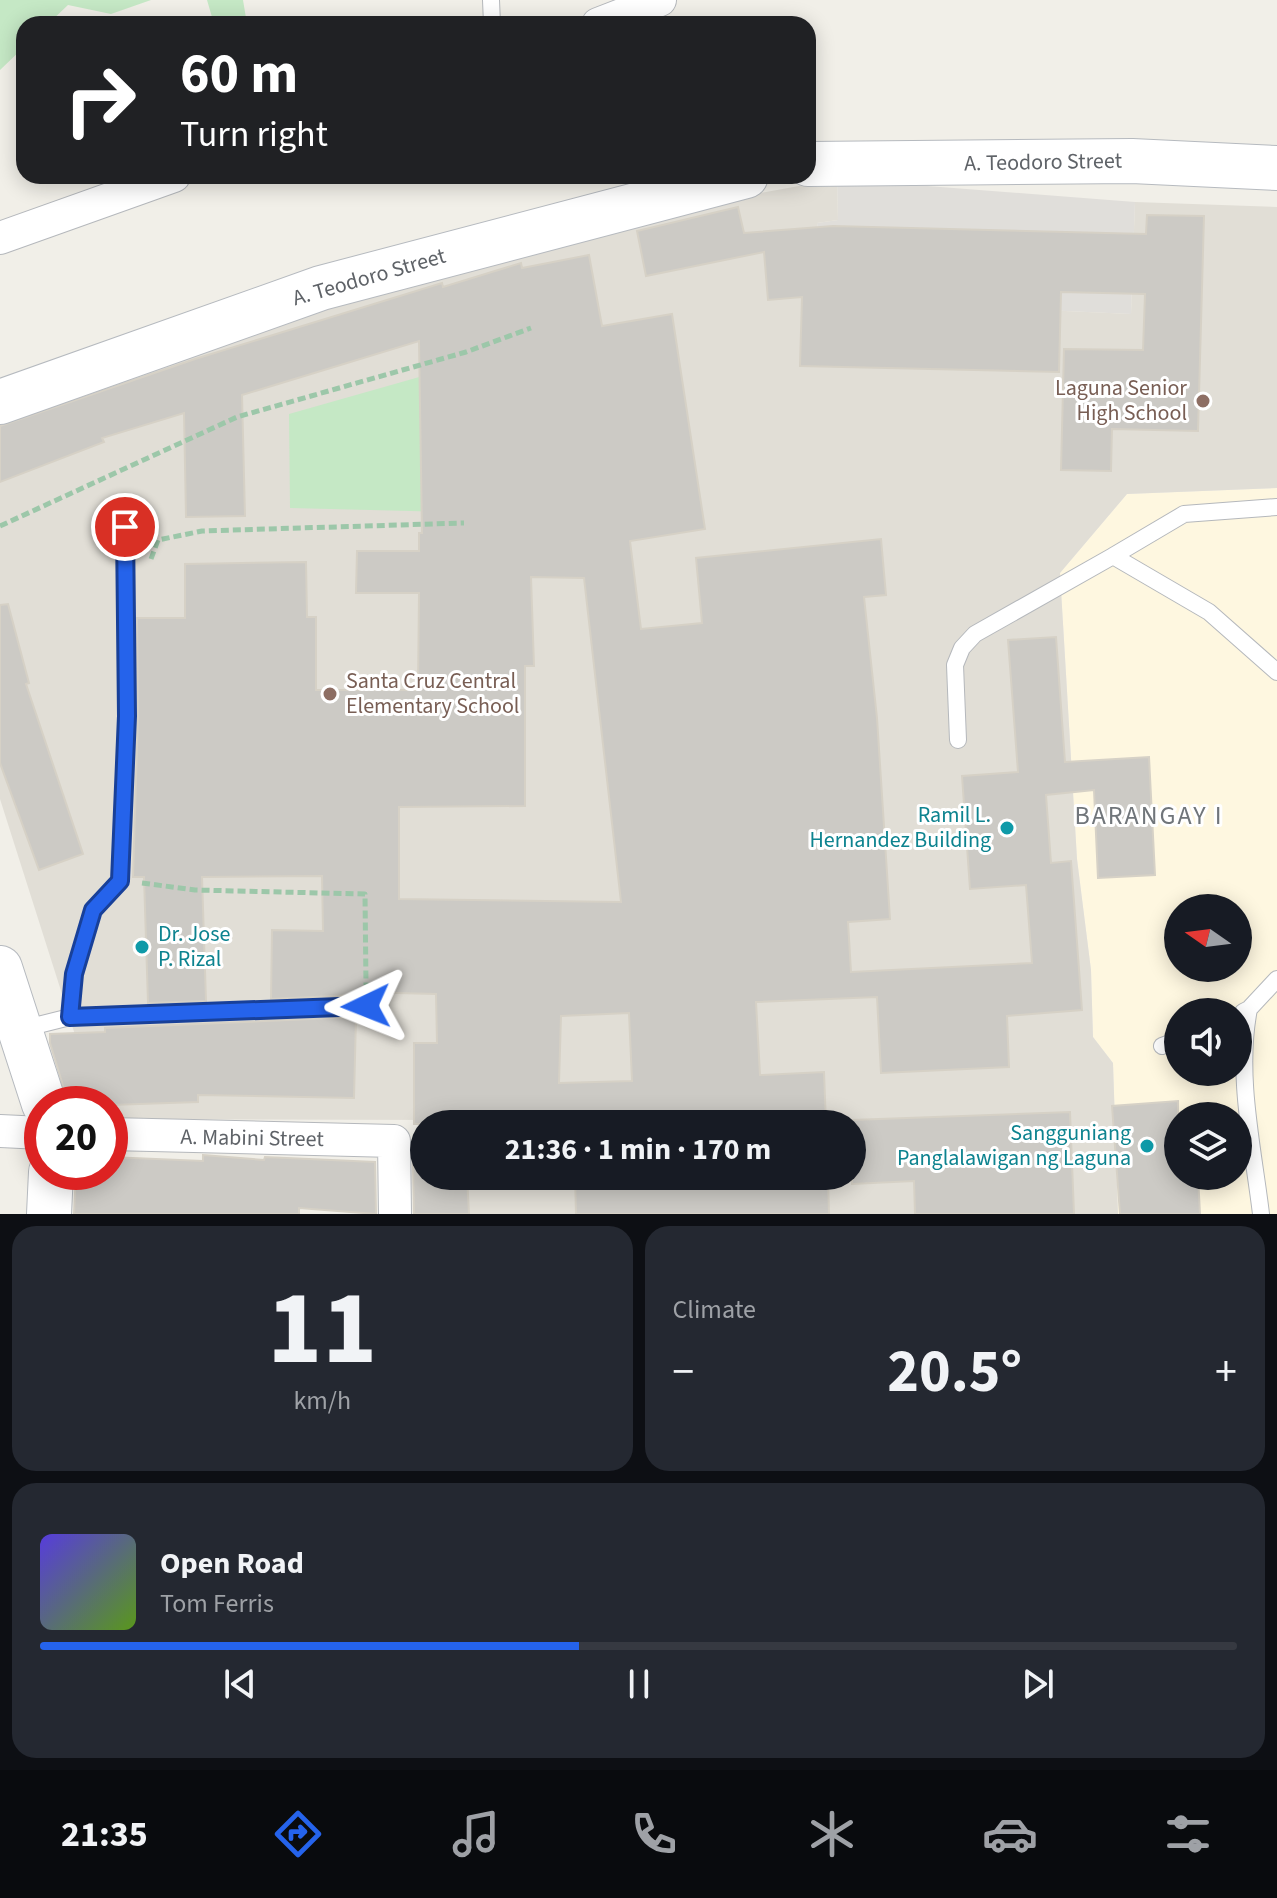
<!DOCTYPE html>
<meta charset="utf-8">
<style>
body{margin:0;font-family:"Source Sans 3",sans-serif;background:#242831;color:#f1f3f6;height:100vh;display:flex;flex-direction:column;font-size:30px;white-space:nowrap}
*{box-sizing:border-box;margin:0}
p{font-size:26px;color:#9ea1a6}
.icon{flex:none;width:44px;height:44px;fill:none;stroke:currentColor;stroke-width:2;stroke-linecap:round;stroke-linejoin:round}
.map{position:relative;height:1214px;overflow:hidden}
.sheet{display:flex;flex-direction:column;gap:12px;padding:12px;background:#0d0f14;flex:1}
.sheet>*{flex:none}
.guide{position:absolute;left:16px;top:16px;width:800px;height:168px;border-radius:24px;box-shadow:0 4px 20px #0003;background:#202124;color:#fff;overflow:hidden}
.needle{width:52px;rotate:284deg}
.fabs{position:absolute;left:1164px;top:894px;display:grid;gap:16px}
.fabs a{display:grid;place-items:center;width:88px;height:88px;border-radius:50%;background:#171b24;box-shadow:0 4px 20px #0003;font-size:40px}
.speed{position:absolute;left:24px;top:1086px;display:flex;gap:16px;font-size:40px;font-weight:700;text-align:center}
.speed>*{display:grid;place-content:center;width:104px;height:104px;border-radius:50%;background:#171b24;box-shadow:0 4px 20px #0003;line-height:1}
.speed .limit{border:12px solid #d22;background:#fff;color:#111}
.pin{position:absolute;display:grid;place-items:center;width:68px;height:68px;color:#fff;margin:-34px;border:4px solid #fff;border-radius:50%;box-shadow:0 2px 8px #0007}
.me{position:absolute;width:88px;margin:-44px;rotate:268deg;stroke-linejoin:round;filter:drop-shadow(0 0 6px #0008)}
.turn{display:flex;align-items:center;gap:28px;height:168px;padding:0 32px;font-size:36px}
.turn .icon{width:104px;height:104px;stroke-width:2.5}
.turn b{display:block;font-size:56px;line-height:68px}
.big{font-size:60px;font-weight:700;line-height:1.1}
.sheet .widget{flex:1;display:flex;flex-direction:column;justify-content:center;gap:12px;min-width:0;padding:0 28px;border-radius:24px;background:#242831}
.sheet .dial{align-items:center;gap:0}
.dial b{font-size:104px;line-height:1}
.song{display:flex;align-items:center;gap:24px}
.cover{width:96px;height:96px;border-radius:12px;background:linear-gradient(135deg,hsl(250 70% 55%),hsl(90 70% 35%))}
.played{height:8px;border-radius:4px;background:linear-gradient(90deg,#2563eb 45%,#363941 45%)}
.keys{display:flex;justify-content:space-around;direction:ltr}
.heat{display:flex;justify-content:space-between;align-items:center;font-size:44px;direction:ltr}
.sheet .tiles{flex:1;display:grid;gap:12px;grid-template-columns:1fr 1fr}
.widget:last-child{grid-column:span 2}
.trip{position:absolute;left:410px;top:1110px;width:456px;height:80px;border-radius:40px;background:#171b24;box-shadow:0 4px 20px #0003;font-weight:700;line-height:80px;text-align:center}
.dock{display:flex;height:128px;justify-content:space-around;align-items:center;background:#090b0e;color:#9ea1a6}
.dock .icon{width:56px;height:56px}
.dock .current{color:#2563eb}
.dock b{font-size:36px;color:#f1f3f6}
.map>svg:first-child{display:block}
.commercial{fill:#fef7e0;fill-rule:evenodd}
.industrial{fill:#e0deda}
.education{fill:#e1ded6}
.green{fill:#c5e8c5}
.building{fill:#cccac5;stroke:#d6d1c6;stroke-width:2;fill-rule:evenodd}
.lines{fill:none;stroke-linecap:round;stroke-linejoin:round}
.lane-casing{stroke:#b5b8bc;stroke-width:18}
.street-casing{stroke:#b5b8bc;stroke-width:34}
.secondary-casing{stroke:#b6babf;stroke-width:46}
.path{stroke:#9cc7a9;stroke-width:5;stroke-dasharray:8 4;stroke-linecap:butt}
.lane{stroke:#fff;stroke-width:16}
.street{stroke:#fff;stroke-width:32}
.secondary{stroke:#fff;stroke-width:44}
.route-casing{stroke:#184099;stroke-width:20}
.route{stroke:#2563eb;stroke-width:14}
.education-dot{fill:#8d6e63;stroke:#fff;stroke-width:3}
.culture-dot{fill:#0f9aa8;stroke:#fff;stroke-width:3}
.labels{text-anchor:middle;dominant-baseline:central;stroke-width:6;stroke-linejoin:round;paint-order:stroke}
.street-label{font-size:22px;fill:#5f6368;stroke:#fff}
.education-label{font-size:22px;fill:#785e54;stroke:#fff;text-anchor:end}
.culture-label{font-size:22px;fill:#0d838f;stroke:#fff;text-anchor:end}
.quarter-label{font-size:26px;letter-spacing:2px;fill:#70757a;stroke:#fff}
</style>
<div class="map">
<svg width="1277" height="1214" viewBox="0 0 1277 1214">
<rect width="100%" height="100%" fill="#f1efe8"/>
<!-- commercial -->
<path class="commercial" d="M 1277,488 L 1277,1214 L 1118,1214 L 1113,1063 L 1093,1037 L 1091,970 L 1077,859 L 1060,573 L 1127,494 ZM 1178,908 L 1238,908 L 1238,968 L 1178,968 ZM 1178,1012 L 1238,1012 L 1238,1072 L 1178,1072 ZM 1178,1116 L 1238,1116 L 1238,1176 L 1178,1176 Z"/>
<!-- industrial -->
<path class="industrial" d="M 837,179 L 1135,202 L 1131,314 L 828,300 L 817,223 L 838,220 Z"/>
<!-- education -->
<path class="education" d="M 837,179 L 838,220 L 817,223 L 828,300 L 1131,314 L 1135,202 L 1277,207 L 1277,488 L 1127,494 L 1060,573 L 1077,859 L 1091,970 L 1093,1037 L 1113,1063 L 1118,1214 L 461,1214 L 460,1176 L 852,1176 L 852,1124 L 451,1124 L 448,1120 L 110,1119 L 110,1104 L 97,1104 L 0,799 L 0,431 L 273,322 L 601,222 Z"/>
<!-- green -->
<path class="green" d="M 0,0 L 151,0 L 111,14 L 68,5 L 48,24 L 24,24 L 24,47 L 0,70 Z
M 207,0 L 243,0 L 247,24 L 214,24 Z
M 458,366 L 450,512 L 290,508 L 289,414 Z"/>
<!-- building -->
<path class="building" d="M 738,207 L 744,233 L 833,226 L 1146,234 L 1147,215 L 1204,216 L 1198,431 L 1112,429 L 1111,471 L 1061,470 L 1064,349 L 1143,350 L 1145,294 L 1061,292 L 1059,372 L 800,366 L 802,297 L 768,300 L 764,252 L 646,276 L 637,231 Z
M 589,255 L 602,326 L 672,314 L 705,529 L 630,541 L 641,629 L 702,623 L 696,558 L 881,539 L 886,595 L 864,597 L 877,718 L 890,919 L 848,922 L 851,972 L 1032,963 L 1026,885 L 970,889 L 962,776 L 1018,772 L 1008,640 L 1056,637 L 1065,762 L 1149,757 L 1155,875 L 1098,878 L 1094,790 L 1046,795 L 1051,863 L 1071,861 L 1082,1010 L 1007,1016 L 1009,1067 L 881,1073 L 877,997 L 756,1002 L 760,1075 L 824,1072 L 826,1124 L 414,1124 L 414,1043 L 437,1043 L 436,994 L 356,992 L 356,995 L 271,999 L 272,930 L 323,931 L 322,876 L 202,877 L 206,1001 L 148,1003 L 144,877 L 133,877 L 138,716 L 137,618 L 185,618 L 185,564 L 306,562 L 307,617 L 316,617 L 316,690 L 418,690 L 419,593 L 356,593 L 357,551 L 419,551 L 419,533 L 422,533 L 419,341 L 242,395 L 245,516 L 186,517 L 184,413 L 102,438 L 104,442 L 0,482 L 0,426 L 195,359 L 442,283 L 443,287 L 521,263 L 522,268 ZM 531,577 L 584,578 L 621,902 L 399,899 L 399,807 L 525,806 L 525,666 L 534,666 ZM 629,1013 L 632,1081 L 559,1083 L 561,1016 Z
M 8,604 L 29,683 L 26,684 L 83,854 L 39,870 L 0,763 L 0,605 Z
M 356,1017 L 354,1098 L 198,1095 L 198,1102 L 110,1105 L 107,1101 L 68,1102 L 50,1043 L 50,1034 L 105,1032 L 105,1028 Z
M 1178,1101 L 1178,1176 L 1198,1176 L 1200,1214 L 1120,1214 L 1112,1106 Z
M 1070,1112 L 1074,1214 L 915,1214 L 914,1181 L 852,1184 L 852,1120 Z
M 203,1155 L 264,1160 L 265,1157 L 375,1162 L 376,1214 L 299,1208 L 299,1214 L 74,1214 L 76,1172 L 110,1172 L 110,1157 L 203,1161 Z
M 413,1164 L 424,1165 L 424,1176 L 467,1176 L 469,1214 L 414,1214 Z
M 575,1176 L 828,1176 L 829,1214 L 576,1214 Z"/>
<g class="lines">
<defs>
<path id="lane" d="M 491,0 L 492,24
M 1277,507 L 1184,514 L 1113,556 L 1209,612 L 1277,672
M 958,740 L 955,665 L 962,648 L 975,634 L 1113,556
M 1249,1009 C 1236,1075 1253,1147 1261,1214
M 1243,1012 L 1249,1009 L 1277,979
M 70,1017 L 74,974 L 93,910 L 120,881 L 127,716 L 125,527
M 24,1034 L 38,1025 L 70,1017 L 366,1006
M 1162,1046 L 1178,1040"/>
<path id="street" d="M 598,24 L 660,0
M 0,238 L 174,176
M 0,1131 L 42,1133
M 110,1134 L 394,1141 L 395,1214"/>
<path id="secondary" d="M 808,164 L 1132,161 L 1277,168
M 0,402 L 321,288 L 746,176
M 0,968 L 44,1104
M 49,1214 L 51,1172"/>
</defs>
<!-- lane casing -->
<use href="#lane" class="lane-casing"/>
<!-- street casing -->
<use href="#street" class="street-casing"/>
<!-- secondary casing -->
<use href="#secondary" class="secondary-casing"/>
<!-- path -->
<path class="path" d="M 0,526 L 237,417 L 466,352 L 531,328
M 151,559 L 158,540 L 202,531 L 464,523
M 142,883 L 195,890 L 365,894 L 366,985"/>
<!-- lane -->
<use href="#lane" class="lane"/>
<!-- street -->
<use href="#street" class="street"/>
<!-- secondary -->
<use href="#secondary" class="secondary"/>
</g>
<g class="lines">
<defs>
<path id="route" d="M 125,527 L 127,716 L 120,881 L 93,910 L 74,974 L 70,1017 L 366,1006"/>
</defs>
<!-- route casing -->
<use href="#route" class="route-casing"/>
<!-- route -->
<use href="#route" class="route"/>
</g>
<!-- markers -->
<g class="education-dot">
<circle cx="1203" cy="401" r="8"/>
<circle cx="330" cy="694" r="8"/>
</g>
<g class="culture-dot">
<circle cx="1007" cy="828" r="8"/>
<circle cx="142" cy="947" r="8"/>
<circle cx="1147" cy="1146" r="8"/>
</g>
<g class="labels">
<!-- street labels -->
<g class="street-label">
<text transform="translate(1043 162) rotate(-1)">A. Teodoro Street</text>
<text transform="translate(369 277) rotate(-16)">A. Teodoro Street</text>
<text transform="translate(252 1138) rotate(1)">A. Mabini Street</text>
</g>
<!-- education labels -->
<g class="education-label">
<text x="1187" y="388">Laguna Senior<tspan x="1187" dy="25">High School</tspan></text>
<text x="346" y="681" text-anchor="start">Santa Cruz Central<tspan x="346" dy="25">Elementary School</tspan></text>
</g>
<!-- culture labels -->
<g class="culture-label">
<text x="991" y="815">Ramil L.<tspan x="991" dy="25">Hernandez Building</tspan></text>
<text x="158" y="934" text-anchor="start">Dr. Jose<tspan x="158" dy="25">P. Rizal</tspan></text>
<text x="1131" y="1133">Sangguniang<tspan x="1131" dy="25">Panglalawigan ng Laguna</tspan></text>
</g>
<!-- quarter labels -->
<g class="quarter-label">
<text x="1149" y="815">BARANGAY I</text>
</g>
</g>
</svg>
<div class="fabs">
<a><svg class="needle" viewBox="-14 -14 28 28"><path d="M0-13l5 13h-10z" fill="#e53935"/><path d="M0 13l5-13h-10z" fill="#9ea1a6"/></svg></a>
<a><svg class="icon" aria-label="sound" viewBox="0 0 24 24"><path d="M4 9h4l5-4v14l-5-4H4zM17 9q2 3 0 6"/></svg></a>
<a><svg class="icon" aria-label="layers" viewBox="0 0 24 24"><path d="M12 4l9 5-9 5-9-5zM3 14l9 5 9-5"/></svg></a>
</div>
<div class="speed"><div class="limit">20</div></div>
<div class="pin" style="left:125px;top:527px;background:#d93025"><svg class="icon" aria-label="arrive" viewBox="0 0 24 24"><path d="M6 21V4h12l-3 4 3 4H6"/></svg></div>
<svg class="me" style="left:366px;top:1006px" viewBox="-20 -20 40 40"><path d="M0-17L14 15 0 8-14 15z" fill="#2563eb" stroke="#fff" stroke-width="4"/></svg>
<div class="trip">21:36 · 1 min · 170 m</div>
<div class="guide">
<div class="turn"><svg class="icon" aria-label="right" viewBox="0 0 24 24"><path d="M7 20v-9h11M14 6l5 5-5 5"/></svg><div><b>60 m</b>Turn right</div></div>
</div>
</div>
<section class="sheet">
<div class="tiles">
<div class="widget dial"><b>11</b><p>km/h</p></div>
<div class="widget"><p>Climate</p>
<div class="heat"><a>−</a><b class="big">20.5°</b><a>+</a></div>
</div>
<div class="widget">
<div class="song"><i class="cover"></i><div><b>Open Road</b><p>Tom Ferris</p></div></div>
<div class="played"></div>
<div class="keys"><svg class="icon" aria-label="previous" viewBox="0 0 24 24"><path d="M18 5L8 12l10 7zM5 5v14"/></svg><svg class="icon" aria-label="pause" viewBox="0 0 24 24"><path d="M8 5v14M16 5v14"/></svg><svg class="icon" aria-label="next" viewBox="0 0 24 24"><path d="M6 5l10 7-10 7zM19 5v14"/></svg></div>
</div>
</div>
</section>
<nav class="dock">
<b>21:35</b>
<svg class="icon current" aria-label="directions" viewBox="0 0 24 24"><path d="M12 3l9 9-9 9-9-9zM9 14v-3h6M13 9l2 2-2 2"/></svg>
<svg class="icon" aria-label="music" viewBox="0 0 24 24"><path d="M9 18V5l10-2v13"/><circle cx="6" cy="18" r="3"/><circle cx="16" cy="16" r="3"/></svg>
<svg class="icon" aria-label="phone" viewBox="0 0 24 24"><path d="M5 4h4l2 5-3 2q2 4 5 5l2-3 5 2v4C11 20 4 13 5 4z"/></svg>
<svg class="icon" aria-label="climate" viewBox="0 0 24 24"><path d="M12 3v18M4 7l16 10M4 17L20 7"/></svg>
<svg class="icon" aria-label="car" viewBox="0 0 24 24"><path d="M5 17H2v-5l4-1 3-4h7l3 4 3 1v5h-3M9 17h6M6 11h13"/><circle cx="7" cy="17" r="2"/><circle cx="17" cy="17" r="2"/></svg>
<svg class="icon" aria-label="filters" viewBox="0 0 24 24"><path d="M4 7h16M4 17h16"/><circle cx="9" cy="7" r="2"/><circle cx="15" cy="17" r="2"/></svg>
</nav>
